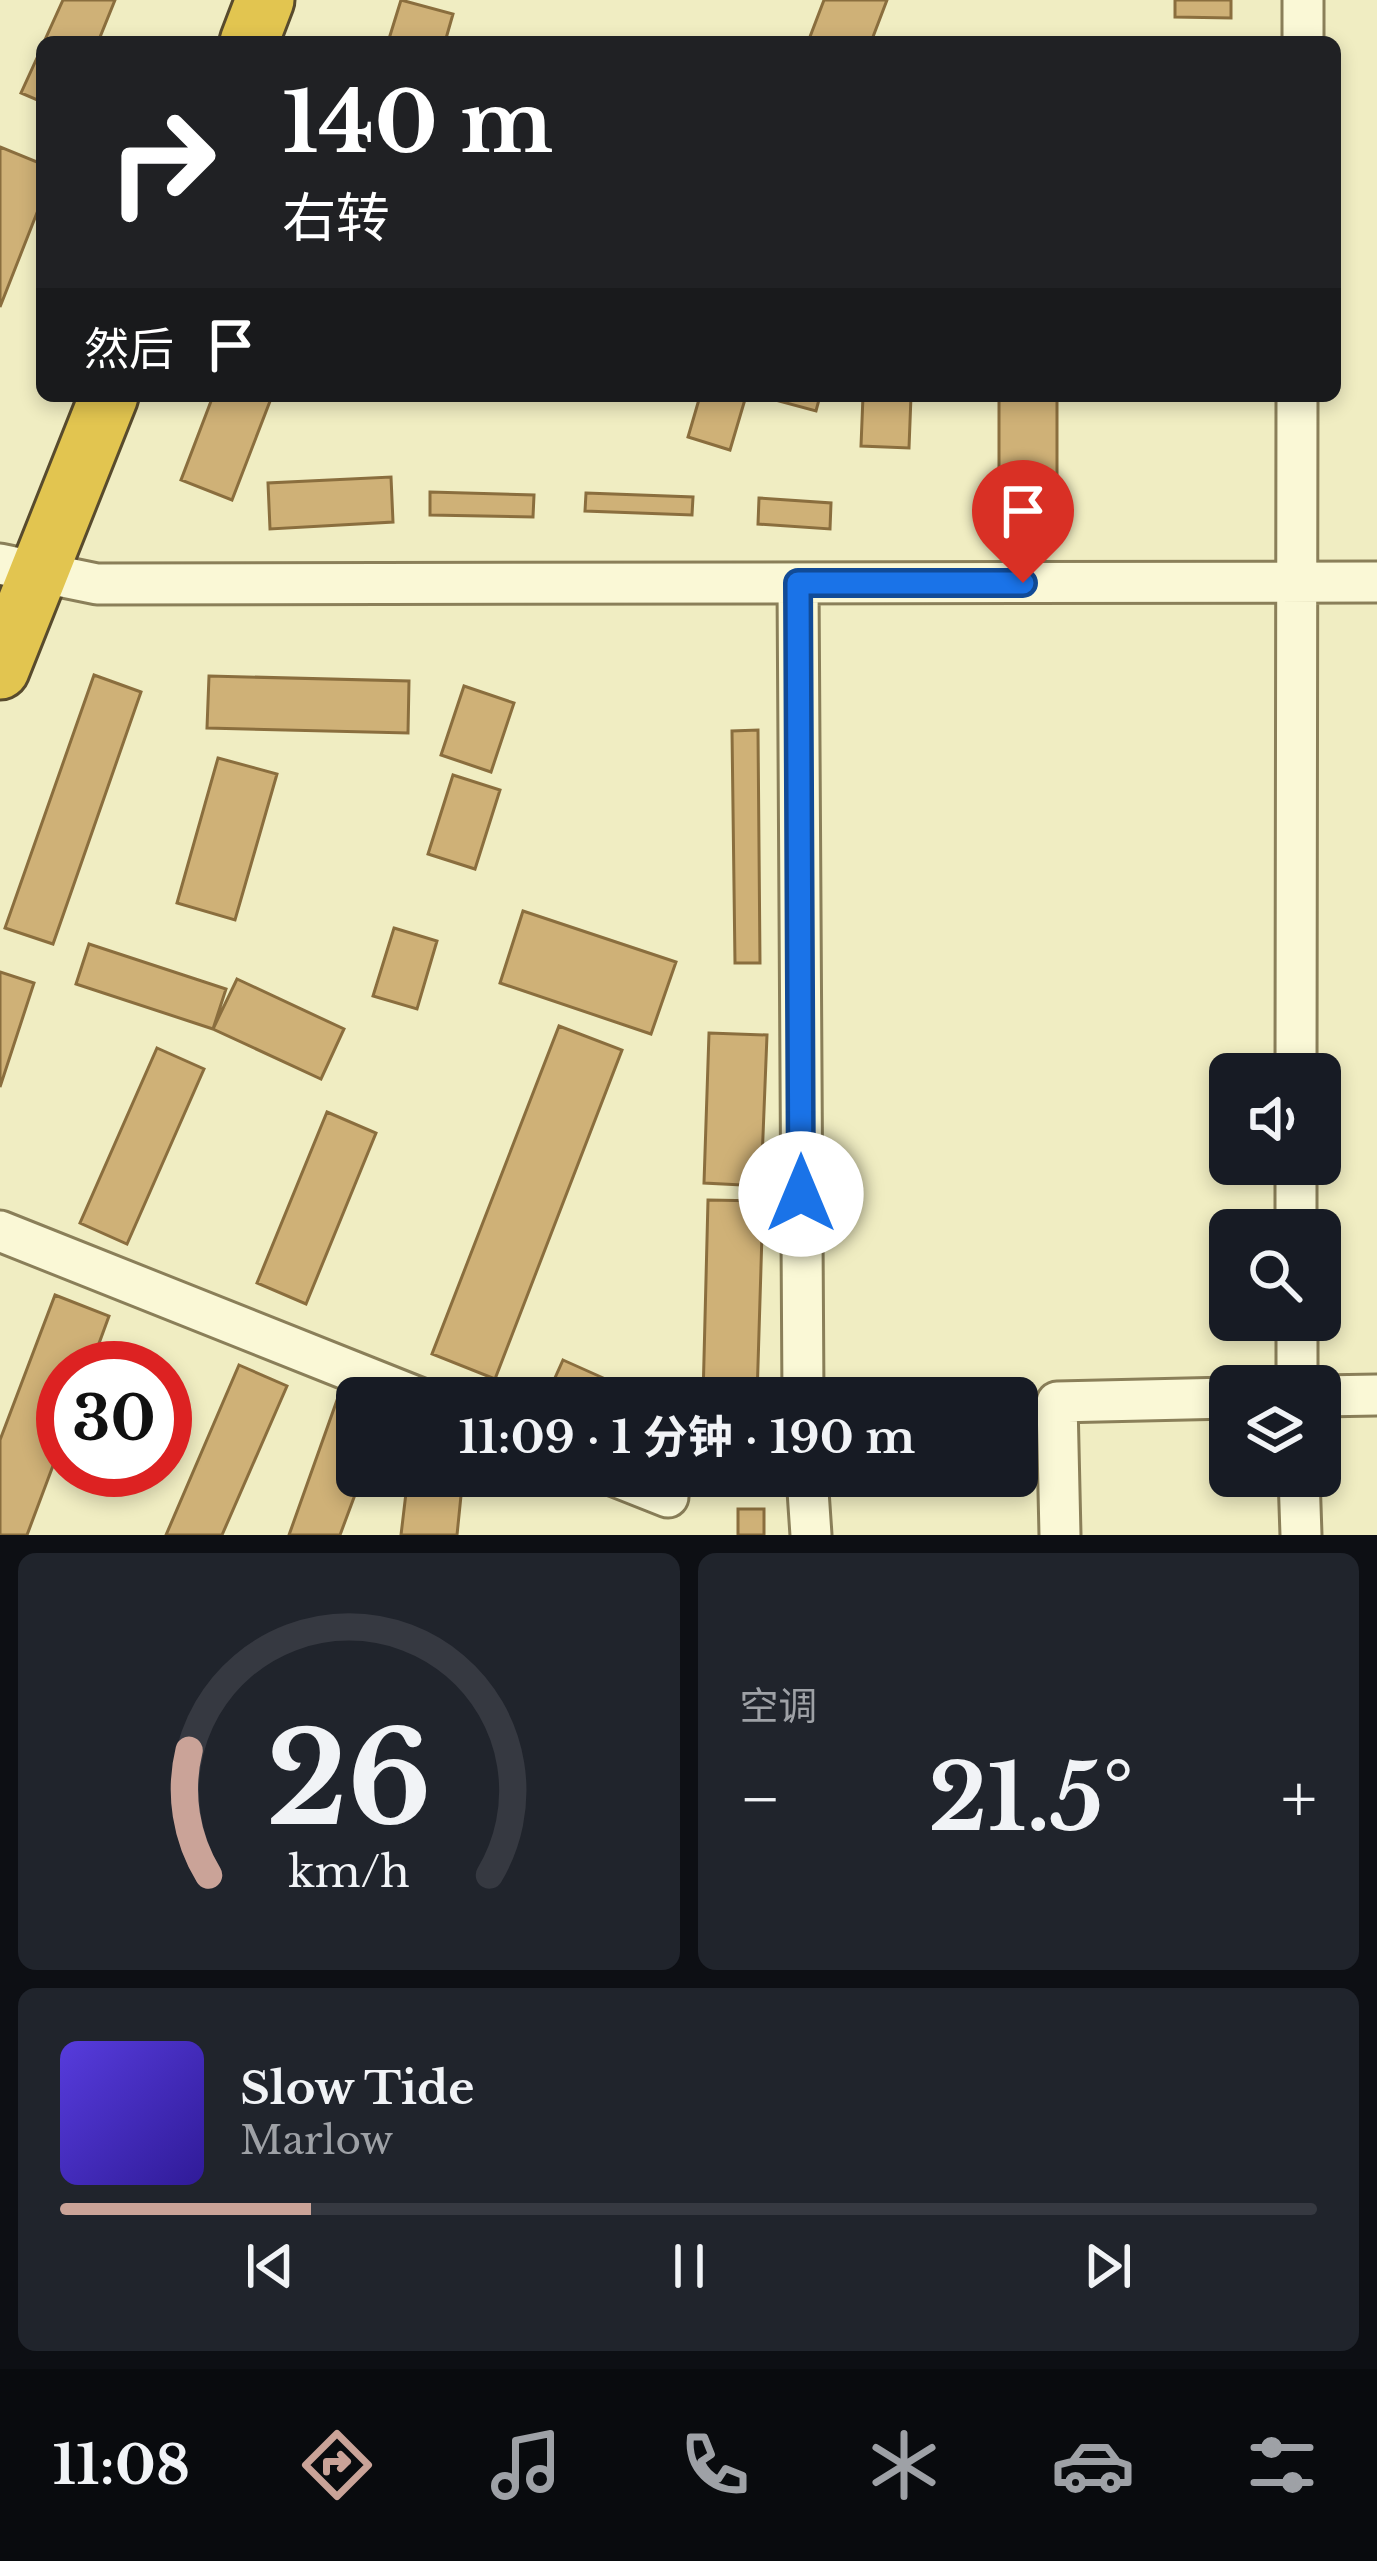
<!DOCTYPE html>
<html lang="zh">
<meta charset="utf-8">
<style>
body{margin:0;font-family:"Libre Baskerville","Noto Sans SC",serif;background:#20242c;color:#f1f3f6;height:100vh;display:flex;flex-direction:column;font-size:45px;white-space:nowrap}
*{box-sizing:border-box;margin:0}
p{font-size:39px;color:#9ea1a6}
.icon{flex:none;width:66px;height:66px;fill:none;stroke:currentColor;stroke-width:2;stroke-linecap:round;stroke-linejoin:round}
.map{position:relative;height:1535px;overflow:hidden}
.details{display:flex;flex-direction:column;gap:18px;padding:18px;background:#0d0f14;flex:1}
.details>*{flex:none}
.top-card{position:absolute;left:36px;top:36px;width:1305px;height:366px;border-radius:18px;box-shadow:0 6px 18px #0003;background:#202124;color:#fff;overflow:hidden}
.controls{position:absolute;left:1209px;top:1053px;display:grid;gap:24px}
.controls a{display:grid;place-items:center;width:132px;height:132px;border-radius:18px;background:#171b24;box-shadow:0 6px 18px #0003;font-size:60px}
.speed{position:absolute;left:36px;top:1341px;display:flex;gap:24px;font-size:60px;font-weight:700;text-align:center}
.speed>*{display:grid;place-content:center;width:156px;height:156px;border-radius:50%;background:#171b24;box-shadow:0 6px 18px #0003;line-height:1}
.speed .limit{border:18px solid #d22;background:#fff;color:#111}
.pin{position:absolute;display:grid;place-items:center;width:102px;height:102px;color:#fff;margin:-123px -51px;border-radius:50% 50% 50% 0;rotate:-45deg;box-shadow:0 0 12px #0007}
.pin .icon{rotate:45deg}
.me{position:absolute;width:132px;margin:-66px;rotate:0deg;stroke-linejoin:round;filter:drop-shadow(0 0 9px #0008)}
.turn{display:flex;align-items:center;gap:42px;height:252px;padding:0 48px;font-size:54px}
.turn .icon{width:156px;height:156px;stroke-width:2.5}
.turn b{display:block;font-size:84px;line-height:102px}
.then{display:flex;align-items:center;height:114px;padding:0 48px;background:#0003;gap:24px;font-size:45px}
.big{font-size:90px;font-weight:700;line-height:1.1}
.details .card{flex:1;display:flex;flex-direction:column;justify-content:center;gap:18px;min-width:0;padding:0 42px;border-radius:18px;background:#20242c}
.details .dial{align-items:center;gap:0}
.dial svg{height:312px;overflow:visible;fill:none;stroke:#363941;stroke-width:7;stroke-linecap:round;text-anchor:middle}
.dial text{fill:#f1f3f6;stroke:none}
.song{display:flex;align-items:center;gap:36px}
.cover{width:144px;height:144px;border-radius:18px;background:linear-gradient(135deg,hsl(250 70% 55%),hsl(250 70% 35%))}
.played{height:12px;border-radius:6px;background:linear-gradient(90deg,#caa398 20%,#363941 20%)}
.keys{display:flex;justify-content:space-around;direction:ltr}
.heat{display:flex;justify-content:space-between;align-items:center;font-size:66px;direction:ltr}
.details .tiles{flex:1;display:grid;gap:18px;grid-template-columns:1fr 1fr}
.card:last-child{grid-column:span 2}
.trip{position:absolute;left:336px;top:1377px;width:702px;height:120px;border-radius:18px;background:#171b24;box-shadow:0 6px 18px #0003;font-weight:700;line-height:120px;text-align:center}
.dock{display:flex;height:192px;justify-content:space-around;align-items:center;background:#090b0e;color:#9ea1a6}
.dock .icon{width:84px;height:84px}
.dock .on{color:#caa398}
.dock b{font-size:54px;color:#f1f3f6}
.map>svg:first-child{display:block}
.building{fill:#cfb177;stroke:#8a6e3e;stroke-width:3}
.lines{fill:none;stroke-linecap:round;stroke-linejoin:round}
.minor-casing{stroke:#8a7f59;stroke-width:45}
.highway-casing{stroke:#584b2d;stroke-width:63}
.minor{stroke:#faf8d6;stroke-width:39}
.highway{stroke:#e2c550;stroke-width:57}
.route-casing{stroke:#114b97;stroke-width:30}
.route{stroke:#1a73e8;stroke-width:21}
</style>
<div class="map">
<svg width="1377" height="1535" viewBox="0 0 1377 1535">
<rect width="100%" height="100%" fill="#f0edc2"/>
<!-- building -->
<path class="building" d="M 63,0 L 115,0 L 98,42 L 44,42 Z
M 401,0 L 453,14 L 445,42 L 388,42 Z
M 824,0 L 887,0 L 871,42 L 808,42 Z
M 1175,0 L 1231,0 L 1231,18 L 1175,17 Z
M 42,47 L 42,102 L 21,93 Z
M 0,147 L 42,164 L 42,200 L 0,307 Z
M 213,396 L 272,396 L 232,500 L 181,480 Z
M 700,396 L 746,396 L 730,450 L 688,437 Z
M 776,396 L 820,396 L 816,411 L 775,400 Z
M 863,396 L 911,396 L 909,448 L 861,446 Z
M 999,396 L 1057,396 L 1057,524 L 999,523 Z
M 391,477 L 393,522 L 270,529 L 268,483 Z
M 430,492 L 534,495 L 533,517 L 430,515 Z
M 586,493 L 693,497 L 692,515 L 585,511 Z
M 759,498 L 831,503 L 830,529 L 758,524 Z
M 94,675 L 141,692 L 53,944 L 5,928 Z
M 209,676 L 409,681 L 408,733 L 207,728 Z
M 464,686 L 514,703 L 491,772 L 441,755 Z
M 758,730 L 760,963 L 735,963 L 732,731 Z
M 218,758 L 277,774 L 235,920 L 177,903 Z
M 453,775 L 500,790 L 475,869 L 428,854 Z
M 523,911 L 676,962 L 651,1034 L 500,983 Z
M 394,928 L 437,941 L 417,1009 L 373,996 Z
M 89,944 L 226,989 L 213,1029 L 76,984 Z
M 0,972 L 34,983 L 0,1087 Z
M 237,979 L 344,1029 L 321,1079 L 213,1029 Z
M 559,1026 L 622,1050 L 495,1379 L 432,1354 Z
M 709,1033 L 767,1035 L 761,1186 L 704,1183 Z
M 157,1048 L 204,1069 L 127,1244 L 80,1223 Z
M 327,1112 L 376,1133 L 306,1304 L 257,1283 Z
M 708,1200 L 763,1201 L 757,1398 L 703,1398 Z
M 55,1295 L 109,1316 L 90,1368 L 63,1368 L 63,1439 L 27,1535 L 0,1535 L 0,1440 Z
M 563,1360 L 648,1398 L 546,1398 Z
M 239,1365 L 287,1386 L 222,1535 L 166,1535 Z
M 341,1389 L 366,1398 L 357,1398 L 357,1476 L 362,1476 L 340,1535 L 289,1535 Z
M 408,1476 L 463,1476 L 457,1535 L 401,1535 Z
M 738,1509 L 764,1509 L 764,1535 L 738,1535 Z"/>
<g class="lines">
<defs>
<path id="minor" d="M 1303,42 L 1303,0
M 0,564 L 97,584 L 1377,582
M 798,583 L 803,1398
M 1296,1074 L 1297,396
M 1296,1164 L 1296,1230
M 0,1231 L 419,1398
M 1297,1320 L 1297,1386
M 1320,1396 L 1377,1395
M 615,1476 L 668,1497
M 807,1476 L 811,1535
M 1299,1476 L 1301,1535
M 1060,1535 L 1057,1402 L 1230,1398"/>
<path id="highway" d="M 249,42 L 265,0
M 0,670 L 109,396"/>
</defs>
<!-- minor casing -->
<use href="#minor" class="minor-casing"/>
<!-- highway casing -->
<use href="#highway" class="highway-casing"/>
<!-- minor -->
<use href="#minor" class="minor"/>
<!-- highway -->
<use href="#highway" class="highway"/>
</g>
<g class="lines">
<defs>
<path id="route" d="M 801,1194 L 798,583 L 1023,583"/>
</defs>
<!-- route casing -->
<use href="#route" class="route-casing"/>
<!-- route -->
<use href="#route" class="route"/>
</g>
</svg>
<div class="controls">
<a><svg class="icon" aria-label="sound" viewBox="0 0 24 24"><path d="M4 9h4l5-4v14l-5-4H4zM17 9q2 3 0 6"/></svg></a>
<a><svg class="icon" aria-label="search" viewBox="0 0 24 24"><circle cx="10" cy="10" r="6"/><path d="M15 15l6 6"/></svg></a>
<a><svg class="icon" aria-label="layers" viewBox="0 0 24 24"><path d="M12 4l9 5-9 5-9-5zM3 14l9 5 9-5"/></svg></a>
</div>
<div class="speed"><div class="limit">30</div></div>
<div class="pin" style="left:1023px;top:583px;background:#d93025"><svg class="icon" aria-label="arrive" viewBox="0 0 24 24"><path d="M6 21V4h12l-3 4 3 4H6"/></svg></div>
<svg class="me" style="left:801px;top:1194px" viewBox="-20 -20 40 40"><circle r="19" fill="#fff"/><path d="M0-13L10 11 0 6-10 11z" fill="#1a73e8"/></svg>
<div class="trip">11:09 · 1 分钟 · 190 m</div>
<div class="top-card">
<div class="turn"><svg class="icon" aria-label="right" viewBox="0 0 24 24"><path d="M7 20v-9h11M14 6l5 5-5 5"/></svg><div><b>140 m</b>右转</div></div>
<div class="then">然后<svg class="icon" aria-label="arrive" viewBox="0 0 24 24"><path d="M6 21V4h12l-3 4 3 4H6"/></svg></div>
</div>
</div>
<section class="details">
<div class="tiles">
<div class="card dial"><svg viewBox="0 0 100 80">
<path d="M14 69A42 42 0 1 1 86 69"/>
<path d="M14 69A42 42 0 0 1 9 37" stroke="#caa398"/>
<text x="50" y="56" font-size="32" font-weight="700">26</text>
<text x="50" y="72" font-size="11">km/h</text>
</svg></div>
<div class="card"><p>空调</p>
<div class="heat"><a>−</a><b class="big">21.5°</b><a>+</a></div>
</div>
<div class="card">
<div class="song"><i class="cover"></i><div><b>Slow Tide</b><p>Marlow</p></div></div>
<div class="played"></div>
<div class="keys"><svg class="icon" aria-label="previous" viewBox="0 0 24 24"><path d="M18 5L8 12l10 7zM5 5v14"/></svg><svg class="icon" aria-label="pause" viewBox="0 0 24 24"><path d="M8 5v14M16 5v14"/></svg><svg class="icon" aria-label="next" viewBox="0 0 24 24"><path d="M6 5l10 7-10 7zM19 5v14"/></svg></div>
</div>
</div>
</section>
<nav class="dock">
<b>11:08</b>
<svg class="icon on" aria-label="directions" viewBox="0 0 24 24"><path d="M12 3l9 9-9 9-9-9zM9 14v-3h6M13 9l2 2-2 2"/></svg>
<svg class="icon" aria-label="music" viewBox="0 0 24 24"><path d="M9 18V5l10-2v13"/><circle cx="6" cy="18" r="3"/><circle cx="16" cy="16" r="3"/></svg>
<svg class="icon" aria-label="phone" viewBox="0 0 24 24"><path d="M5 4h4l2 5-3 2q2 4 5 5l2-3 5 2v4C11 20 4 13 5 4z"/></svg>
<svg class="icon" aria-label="climate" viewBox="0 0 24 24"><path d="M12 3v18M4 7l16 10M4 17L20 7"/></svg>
<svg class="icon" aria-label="car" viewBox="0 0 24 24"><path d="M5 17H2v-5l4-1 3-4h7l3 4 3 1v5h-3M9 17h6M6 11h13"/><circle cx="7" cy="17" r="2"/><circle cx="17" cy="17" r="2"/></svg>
<svg class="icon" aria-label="filters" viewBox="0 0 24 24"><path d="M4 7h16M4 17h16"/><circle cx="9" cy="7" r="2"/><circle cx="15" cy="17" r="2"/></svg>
</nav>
